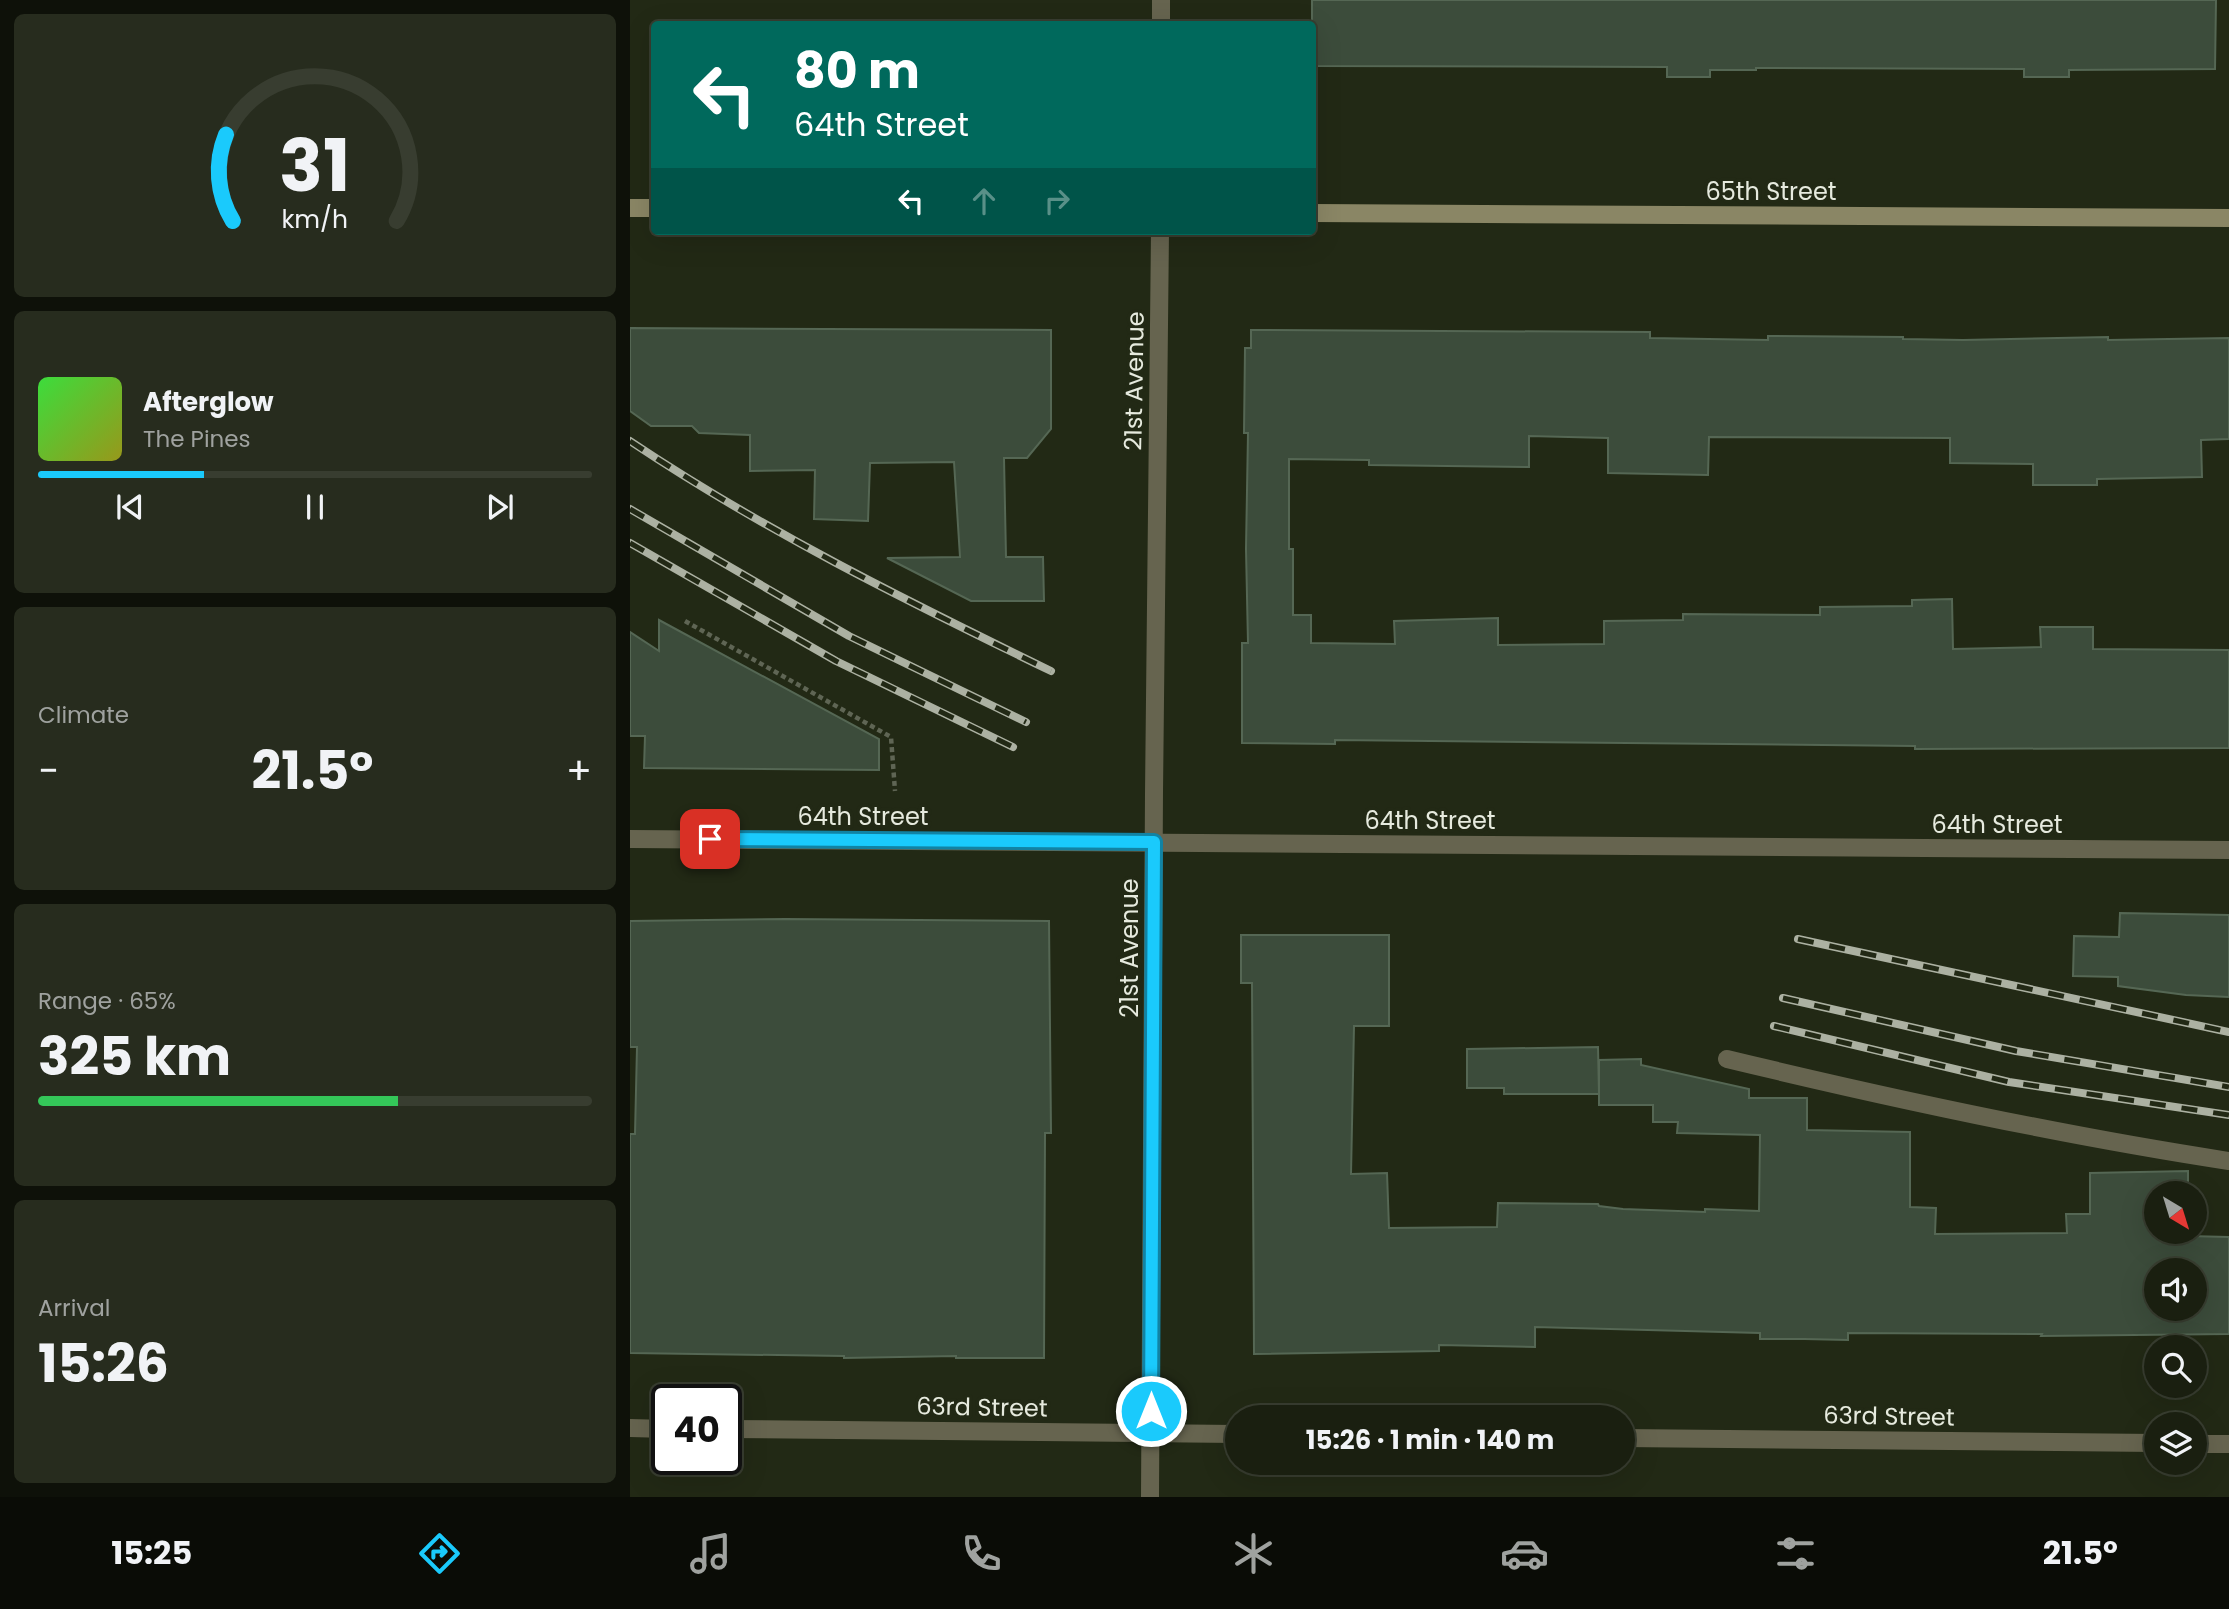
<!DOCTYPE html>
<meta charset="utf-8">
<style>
body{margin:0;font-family:Poppins,sans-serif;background:#272c1e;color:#f1f3f6;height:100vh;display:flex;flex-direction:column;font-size:26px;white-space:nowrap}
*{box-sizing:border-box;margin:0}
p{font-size:23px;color:#9fa29f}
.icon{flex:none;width:38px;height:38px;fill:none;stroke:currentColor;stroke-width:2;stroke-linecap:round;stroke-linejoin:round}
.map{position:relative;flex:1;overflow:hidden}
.side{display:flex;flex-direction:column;gap:14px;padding:14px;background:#0e1109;width:630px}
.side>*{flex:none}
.hud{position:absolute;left:21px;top:21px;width:665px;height:214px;border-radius:7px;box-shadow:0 7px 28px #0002,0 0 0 2px #383d30;background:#00695c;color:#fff;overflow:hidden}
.needle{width:46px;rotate:142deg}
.buttons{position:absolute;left:1514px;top:1181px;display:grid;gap:14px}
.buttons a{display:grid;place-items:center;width:63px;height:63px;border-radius:50%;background:#1a1f10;box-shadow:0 7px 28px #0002,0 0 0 2px #383d30;font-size:35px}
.speed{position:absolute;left:21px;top:1384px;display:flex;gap:14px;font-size:35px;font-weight:700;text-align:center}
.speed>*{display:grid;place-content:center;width:91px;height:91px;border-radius:50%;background:#1a1f10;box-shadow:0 7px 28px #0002,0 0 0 2px #383d30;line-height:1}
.speed .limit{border:4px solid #111;border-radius:10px;background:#fff;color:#111}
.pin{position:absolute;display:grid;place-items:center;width:60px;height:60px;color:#fff;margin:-30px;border-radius:14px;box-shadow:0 4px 10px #0006}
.me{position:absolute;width:77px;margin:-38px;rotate:0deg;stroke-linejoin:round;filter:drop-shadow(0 0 5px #0008)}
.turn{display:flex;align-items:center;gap:24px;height:147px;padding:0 28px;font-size:32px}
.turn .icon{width:91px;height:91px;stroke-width:2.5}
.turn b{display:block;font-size:49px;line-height:60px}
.lanes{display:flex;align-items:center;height:66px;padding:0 28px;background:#0003;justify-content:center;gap:35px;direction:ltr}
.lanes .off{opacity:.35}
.big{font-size:52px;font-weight:700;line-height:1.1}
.side .card{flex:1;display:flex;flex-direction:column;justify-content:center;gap:10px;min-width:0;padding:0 24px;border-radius:10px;background:#272c1e}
.side .dial{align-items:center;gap:0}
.dial svg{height:182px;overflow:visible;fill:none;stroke:#383d30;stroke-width:7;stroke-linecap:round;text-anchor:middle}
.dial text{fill:#f1f3f6;stroke:none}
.song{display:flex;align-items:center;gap:21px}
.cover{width:84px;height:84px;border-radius:10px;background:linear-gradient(135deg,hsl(120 70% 55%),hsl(60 70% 35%))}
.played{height:7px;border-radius:4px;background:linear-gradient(90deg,#1acafc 30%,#383d30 30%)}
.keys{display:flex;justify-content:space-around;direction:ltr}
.heat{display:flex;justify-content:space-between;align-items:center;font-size:38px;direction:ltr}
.charge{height:10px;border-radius:5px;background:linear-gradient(90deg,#34c759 65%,#383d30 0)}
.trip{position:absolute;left:595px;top:1405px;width:410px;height:70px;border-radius:35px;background:#1a1f10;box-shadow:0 7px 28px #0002,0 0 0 2px #383d30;font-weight:700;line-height:70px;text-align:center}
.dock{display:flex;height:112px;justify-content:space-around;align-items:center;background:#0a0c06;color:#9fa29f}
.dock .icon{width:49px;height:49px}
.dock .active{color:#1acafc}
.dock b{font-size:32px;color:#f1f3f6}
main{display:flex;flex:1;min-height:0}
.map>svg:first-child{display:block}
.building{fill:#3c4c3b;stroke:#556754;stroke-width:2;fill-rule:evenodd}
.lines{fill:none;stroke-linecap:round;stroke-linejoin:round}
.path{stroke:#5f6554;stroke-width:4.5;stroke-dasharray:5 3.5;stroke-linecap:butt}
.service{stroke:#66644f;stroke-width:18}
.minor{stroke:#66644f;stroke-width:18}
.tertiary{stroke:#66644f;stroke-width:18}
.secondary{stroke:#8a8665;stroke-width:18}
.rail-casing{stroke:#acb1a2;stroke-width:8}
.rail{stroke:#222915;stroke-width:5;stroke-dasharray:16;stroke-linecap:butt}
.route-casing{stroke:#1183a4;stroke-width:18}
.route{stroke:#1acafc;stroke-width:12}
.labels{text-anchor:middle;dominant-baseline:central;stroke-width:7;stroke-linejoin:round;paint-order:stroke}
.street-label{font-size:24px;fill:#e6eade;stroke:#222915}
</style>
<main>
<section class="side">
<div class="card dial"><svg viewBox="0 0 100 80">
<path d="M14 69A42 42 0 1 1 86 69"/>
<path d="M14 69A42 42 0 0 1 11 31" stroke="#1acafc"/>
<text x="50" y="56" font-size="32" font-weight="700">31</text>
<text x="50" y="72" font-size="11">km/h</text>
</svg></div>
<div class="card">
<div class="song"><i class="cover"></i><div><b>Afterglow</b><p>The Pines</p></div></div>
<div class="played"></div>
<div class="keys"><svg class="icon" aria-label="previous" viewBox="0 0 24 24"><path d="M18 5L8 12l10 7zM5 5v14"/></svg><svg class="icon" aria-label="pause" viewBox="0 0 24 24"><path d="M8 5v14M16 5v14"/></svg><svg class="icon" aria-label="next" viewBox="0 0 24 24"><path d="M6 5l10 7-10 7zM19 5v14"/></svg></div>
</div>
<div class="card"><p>Climate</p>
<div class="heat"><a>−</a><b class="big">21.5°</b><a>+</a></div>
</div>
<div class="card"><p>Range · 65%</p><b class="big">325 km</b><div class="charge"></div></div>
<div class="card"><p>Arrival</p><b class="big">15:26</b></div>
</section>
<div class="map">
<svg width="1599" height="1497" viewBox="0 0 1599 1497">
<rect width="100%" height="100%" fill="#222915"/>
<!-- building -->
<path class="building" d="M 682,0 L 1586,0 L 1585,69 L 1439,70 L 1439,77 L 1394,77 L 1394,69 L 1126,68 L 1126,70 L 1080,70 L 1080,77 L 1037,77 L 1037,67 L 682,66 Z
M 0,328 L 421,330 L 421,429 L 397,458 L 374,458 L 376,557 L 413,557 L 414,601 L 341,601 L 257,558 L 330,557 L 324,462 L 240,463 L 238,521 L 184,519 L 185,470 L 120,471 L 120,435 L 69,433 L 62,426 L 21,426 L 0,411 Z
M 621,330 L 1020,332 L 1020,338 L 1138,340 L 1138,336 L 1273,337 L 1273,339 L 1333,340 L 1478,337 L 1478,340 L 1599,338 L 1599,439 L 1571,440 L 1572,477 L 1467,479 L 1467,485 L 1403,485 L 1403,464 L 1320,463 L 1320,438 L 1079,437 L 1078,475 L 978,473 L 978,438 L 899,436 L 899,467 L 739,465 L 739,460 L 659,459 L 659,549 L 663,549 L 663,615 L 681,615 L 681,643 L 765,644 L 764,621 L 868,618 L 868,645 L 974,644 L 974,621 L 1053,620 L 1053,614 L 1190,615 L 1190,607 L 1282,606 L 1282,600 L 1322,599 L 1323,649 L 1411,647 L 1410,627 L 1463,627 L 1463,649 L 1599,650 L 1599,748 L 1285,749 L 1285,746 L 705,740 L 705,744 L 612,743 L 612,643 L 618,643 L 616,549 L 618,433 L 614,433 L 615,348 L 621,348 Z
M 29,620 L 249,739 L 249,770 L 14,768 L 15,736 L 0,736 L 0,632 L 29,651 Z
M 1490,913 L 1599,915 L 1599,997 L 1556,995 L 1488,986 L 1488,977 L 1443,976 L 1444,936 L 1489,937 Z
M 155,919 L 419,921 L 421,1133 L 415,1133 L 414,1358 L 326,1358 L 326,1356 L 214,1358 L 214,1356 L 0,1353 L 0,1134 L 5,1134 L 7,1047 L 0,1047 L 0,921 Z
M 611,935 L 759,935 L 759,1026 L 724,1026 L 721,1174 L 757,1173 L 759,1228 L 867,1227 L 868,1203 L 968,1204 L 969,1206 L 993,1209 L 1075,1212 L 1075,1209 L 1129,1211 L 1130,1135 L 1047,1133 L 1048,1122 L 1023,1122 L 1023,1105 L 969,1105 L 969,1060 L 1011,1059 L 1011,1065 L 1119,1089 L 1119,1098 L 1177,1098 L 1177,1130 L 1280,1132 L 1280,1207 L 1306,1208 L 1305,1234 L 1437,1233 L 1436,1214 L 1460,1214 L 1460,1173 L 1558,1171 L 1558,1194 L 1526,1194 L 1526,1232 L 1558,1232 L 1558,1236 L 1599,1237 L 1599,1334 L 1411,1336 L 1412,1334 L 1218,1333 L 1218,1340 L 1174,1339 L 1130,1339 L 1130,1333 L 905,1327 L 905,1347 L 809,1345 L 809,1351 L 624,1354 L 622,983 L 611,983 ZM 1526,1270 L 1564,1270 L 1564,1309 L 1526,1309 Z
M 968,1047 L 969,1094 L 874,1094 L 874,1088 L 837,1088 L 837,1049 Z"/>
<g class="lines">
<!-- path -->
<path class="path" d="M 55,621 L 261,737 L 265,791"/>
<!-- service -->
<path class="service" d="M 1097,1059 C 1263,1099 1429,1135 1599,1161"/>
<!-- minor -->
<path class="minor" d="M 0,839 L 1599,850
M 0,1428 L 37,1429
M 96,1429 L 607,1434
M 992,1438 L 1526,1443
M 1564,1444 L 1599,1444"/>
<!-- tertiary -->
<path class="tertiary" d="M 531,24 L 531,0
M 520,1497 L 524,793 L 530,231"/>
<!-- secondary -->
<path class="secondary" d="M 0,208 L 24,208
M 682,213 L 1599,218"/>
<defs>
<path id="rail" d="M 0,441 C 133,530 277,601 421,671
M 0,509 L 219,636 L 396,722
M 0,543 L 206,661 L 383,747
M 1168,939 L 1599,1032
M 1153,998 L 1386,1051 L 1599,1087
M 1144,1026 L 1379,1082 L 1599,1115"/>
</defs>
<!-- rail casing -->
<use href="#rail" class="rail-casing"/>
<!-- rail -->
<use href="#rail" class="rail"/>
</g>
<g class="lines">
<defs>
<path id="route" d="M 80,839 L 524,842 L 521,1411"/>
</defs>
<!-- route casing -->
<use href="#route" class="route-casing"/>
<!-- route -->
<use href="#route" class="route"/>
</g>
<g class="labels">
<!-- street labels -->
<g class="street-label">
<text x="1141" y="191">65th Street</text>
<text transform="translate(504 381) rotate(-89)">21st Avenue</text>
<text x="233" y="816">64th Street</text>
<text x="800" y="820">64th Street</text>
<text x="1367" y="824">64th Street</text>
<text transform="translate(499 948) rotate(-90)">21st Avenue</text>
<text transform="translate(352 1407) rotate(1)">63rd Street</text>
<text transform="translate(1259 1416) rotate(1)">63rd Street</text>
</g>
</g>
</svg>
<div class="buttons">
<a><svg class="needle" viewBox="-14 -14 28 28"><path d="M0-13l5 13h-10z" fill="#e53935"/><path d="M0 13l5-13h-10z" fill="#9fa29f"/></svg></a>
<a><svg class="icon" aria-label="sound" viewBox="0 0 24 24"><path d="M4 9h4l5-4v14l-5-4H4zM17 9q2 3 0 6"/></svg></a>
<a><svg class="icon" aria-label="search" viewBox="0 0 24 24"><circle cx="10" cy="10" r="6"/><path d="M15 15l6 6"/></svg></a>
<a><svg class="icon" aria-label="layers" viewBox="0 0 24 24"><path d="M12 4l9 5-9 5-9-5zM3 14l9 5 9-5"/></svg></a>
</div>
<div class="speed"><div class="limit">40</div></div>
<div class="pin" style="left:80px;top:839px;background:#d93025"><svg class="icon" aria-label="arrive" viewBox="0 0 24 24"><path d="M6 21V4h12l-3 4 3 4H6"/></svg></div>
<svg class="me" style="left:521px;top:1411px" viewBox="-20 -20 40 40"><circle r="17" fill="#1acafc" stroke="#fff" stroke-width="3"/><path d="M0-11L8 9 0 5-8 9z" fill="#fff"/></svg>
<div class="trip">15:26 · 1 min · 140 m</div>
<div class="hud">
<div class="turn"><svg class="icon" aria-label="left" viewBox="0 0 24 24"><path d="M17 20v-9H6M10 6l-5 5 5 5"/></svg><div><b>80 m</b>64th Street</div></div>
<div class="lanes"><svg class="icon" aria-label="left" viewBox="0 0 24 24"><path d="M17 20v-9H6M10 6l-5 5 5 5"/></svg><svg class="icon off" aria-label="ahead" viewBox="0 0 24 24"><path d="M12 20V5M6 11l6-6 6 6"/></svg><svg class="icon off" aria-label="right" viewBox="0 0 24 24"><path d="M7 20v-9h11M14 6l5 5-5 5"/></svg></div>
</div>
</div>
</main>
<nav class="dock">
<b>15:25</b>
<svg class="icon active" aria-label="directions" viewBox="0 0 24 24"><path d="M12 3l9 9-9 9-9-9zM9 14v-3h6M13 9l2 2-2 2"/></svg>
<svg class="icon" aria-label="music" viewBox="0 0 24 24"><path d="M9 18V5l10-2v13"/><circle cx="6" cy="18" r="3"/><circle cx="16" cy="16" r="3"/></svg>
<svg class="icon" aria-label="phone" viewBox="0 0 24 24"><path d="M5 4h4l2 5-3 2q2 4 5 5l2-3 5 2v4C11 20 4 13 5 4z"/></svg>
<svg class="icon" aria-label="climate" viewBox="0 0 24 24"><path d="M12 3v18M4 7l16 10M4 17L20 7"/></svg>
<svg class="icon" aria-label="car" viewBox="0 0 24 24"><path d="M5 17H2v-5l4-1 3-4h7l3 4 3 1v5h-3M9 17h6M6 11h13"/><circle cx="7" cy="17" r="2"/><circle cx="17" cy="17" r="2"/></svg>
<svg class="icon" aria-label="filters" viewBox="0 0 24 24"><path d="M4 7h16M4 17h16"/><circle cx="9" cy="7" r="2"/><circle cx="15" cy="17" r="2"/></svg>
<b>21.5°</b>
</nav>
